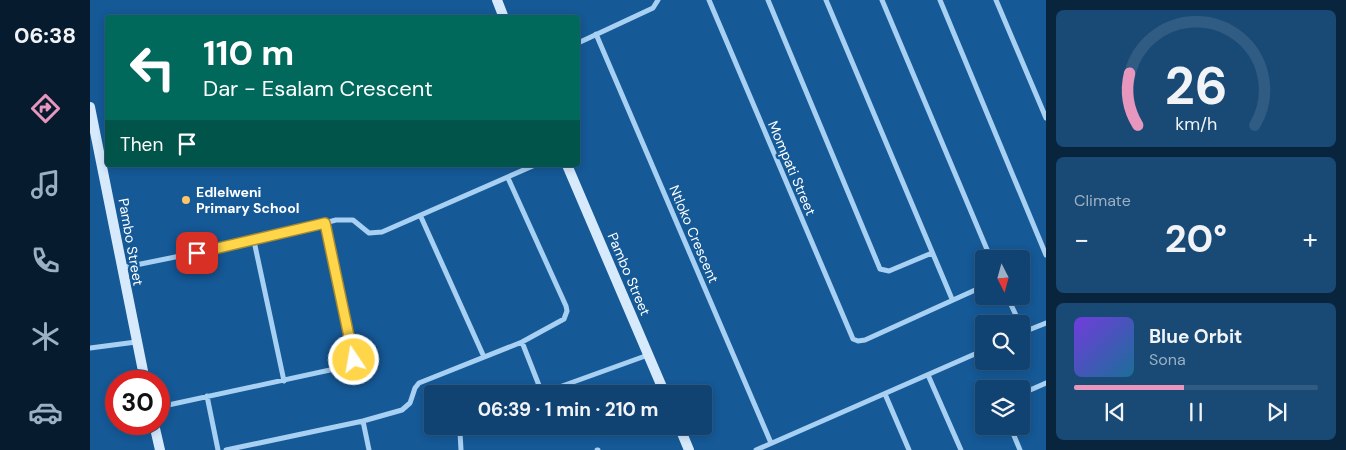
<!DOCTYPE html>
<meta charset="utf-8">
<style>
body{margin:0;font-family:"DM Sans",sans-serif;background:#194a76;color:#f1f3f6;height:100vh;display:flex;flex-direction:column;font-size:19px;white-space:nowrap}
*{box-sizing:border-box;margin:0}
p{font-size:16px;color:#9cb0c3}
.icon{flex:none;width:28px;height:28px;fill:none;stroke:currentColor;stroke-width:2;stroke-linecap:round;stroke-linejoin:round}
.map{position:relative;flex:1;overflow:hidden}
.panel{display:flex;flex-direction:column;gap:10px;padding:10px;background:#09253e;width:300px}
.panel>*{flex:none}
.banner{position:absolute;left:15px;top:15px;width:475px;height:152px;border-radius:5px;box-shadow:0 2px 8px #0003,0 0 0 1px #305c84;background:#00695c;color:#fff;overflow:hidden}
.needle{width:32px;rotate:174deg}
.tools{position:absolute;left:885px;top:250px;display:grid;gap:10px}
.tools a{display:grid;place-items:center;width:55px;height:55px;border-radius:5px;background:#104371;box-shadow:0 2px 8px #0003,0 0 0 1px #305c84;font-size:25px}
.speed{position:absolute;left:15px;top:370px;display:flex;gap:10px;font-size:25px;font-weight:700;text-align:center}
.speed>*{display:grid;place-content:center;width:65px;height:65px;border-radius:50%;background:#104371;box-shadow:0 2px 8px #0003,0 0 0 1px #305c84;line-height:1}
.speed .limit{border:8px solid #d22;background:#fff;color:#111}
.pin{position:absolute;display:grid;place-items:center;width:42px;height:42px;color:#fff;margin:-21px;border-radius:10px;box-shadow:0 2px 8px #0006}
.me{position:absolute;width:55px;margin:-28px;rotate:348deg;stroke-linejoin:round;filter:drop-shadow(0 0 4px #0008)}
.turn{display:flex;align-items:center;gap:18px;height:105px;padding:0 15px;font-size:22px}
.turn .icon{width:65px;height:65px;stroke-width:2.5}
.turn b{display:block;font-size:35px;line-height:42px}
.then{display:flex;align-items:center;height:48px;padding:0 15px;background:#0003;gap:10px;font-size:19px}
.big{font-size:38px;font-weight:700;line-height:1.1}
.panel .widget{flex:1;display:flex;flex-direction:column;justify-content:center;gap:8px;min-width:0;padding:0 18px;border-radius:8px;background:#194a76}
.panel .dial{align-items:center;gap:0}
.dial svg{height:130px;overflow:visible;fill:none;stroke:#305c84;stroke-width:7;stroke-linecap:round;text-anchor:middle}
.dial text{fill:#f1f3f6;stroke:none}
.song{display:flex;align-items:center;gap:15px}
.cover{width:60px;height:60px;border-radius:8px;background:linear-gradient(135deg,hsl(260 70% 55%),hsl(200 70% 35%))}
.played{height:5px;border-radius:2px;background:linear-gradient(90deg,#e797bd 45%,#305c84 45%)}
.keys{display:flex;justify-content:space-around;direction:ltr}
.heat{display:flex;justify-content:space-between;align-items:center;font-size:28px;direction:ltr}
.trip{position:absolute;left:334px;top:385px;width:288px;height:50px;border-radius:5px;background:#104371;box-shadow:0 2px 8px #0003,0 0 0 1px #305c84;font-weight:700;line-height:50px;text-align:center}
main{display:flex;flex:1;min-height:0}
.dock{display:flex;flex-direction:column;width:90px;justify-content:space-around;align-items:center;background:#061b2d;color:#9cb0c3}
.dock .icon{width:35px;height:35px}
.dock .current{color:#e797bd}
.dock b{font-size:22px;color:#f1f3f6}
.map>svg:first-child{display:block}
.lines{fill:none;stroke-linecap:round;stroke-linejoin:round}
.street{stroke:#a7d0f2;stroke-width:5}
.secondary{stroke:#d6eafc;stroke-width:10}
.route-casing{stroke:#a68a30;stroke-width:12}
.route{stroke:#ffd54a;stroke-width:9}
.poi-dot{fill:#ffc668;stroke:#155997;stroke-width:2}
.labels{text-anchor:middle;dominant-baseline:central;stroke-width:5;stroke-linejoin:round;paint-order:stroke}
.street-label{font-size:14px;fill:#fff;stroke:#155997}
.poi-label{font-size:14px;font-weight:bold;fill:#fff;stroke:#155997;text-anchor:start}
</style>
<main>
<nav class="dock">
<b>06:38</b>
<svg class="icon current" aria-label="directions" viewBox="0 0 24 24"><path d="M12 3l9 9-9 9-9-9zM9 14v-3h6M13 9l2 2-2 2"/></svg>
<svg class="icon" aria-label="music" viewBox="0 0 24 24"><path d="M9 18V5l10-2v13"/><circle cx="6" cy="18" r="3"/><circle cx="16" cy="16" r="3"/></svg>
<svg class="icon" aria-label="phone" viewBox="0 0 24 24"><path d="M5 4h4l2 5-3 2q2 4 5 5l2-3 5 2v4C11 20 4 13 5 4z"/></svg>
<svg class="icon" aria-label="climate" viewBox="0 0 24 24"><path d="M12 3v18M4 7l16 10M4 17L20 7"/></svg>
<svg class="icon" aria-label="car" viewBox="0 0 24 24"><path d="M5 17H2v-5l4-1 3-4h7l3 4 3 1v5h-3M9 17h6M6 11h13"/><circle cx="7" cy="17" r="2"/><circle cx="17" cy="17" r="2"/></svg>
</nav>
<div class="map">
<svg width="956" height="450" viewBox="0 0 956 450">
<rect width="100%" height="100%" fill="#155997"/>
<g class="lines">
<!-- street -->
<path class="street" d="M 619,0 L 763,339 L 768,341 L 775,340 L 894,286
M 678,0 L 790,269 L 799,271 L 842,253
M 736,0 L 862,299
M 792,0 L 901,259
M 850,0 L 956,255
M 906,0 L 956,118
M 506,34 L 681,443
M 488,43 L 563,8 L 568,0
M 331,217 L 394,357
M 164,241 L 194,381
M 31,268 L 164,241 L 246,220 L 263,220 L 279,233 L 292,232 L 445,165
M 917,296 L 930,324
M 931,333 L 956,323
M 432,342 L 452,393
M 0,348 L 46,342
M 838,375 L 871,450
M 450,394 L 558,355
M 795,394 L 819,450
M 931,394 L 956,383
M 117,396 L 128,450
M 69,407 L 263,365 L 264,359 L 235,223
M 273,421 L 279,450
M 920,426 L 930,450
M 136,450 L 273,421 L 312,410 L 320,403 L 325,388 L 329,383 L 432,342 L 474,319 L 477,311 L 476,306 L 418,178
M 371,450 L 370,432 L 372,426
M 507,450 L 508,450
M 666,450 L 894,350"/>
<!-- secondary -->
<path class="secondary" d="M 407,0 L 414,18
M 0,107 L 55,381
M 477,165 L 575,394
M 64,424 L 70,450
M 589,426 L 599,450"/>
</g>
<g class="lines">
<defs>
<path id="route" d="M 107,253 L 235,223 L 264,360"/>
</defs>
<!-- route casing -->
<use href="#route" class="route-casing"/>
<!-- route -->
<use href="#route" class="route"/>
</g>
<!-- markers -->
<circle class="poi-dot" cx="96" cy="200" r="5"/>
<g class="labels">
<!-- street labels -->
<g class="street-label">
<text transform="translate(702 168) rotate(67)">Mompati Street</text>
<text transform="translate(604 234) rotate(67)">Ntloko Crescent</text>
<text transform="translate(41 242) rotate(80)">Pambo Street</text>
<text transform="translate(539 274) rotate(67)">Pambo Street</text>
</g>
<!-- poi labels -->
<g class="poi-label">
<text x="106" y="192">Edlelweni<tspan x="106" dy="16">Primary School</tspan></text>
</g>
</g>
</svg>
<div class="tools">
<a><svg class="needle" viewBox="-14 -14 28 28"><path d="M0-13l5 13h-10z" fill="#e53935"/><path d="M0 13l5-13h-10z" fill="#9cb0c3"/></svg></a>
<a><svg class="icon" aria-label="search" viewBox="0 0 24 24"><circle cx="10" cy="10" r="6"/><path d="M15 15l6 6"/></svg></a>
<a><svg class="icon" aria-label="layers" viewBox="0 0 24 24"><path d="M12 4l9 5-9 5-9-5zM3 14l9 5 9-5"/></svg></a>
</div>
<div class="speed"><div class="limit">30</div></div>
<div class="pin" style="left:107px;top:253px;background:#d93025"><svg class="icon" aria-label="arrive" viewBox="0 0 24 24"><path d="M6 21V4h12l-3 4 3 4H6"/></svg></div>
<svg class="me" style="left:264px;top:360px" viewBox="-20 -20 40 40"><circle r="17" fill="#ffd54a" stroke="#fff" stroke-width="3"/><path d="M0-11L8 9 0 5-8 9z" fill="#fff"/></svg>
<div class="trip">06:39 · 1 min · 210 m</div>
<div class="banner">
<div class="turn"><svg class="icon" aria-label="left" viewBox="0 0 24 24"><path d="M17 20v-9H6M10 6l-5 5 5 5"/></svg><div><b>110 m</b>Dar - Esalam Crescent</div></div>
<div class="then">Then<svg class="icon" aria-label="arrive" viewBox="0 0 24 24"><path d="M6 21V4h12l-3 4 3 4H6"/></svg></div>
</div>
</div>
<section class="panel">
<div class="widget dial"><svg viewBox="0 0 100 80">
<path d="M14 69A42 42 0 1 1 86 69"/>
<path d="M14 69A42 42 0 0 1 9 37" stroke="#e797bd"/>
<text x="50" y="56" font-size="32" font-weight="700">26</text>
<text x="50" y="72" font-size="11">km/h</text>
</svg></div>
<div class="widget"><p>Climate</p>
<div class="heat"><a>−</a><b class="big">20°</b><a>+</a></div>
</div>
<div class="widget">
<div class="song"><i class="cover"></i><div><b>Blue Orbit</b><p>Sona</p></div></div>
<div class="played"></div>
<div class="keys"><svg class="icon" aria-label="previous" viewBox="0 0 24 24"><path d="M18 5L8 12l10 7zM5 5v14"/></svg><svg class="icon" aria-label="pause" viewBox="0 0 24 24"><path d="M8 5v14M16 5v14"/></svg><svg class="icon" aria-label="next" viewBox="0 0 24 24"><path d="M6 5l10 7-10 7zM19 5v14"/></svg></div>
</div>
</section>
</main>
